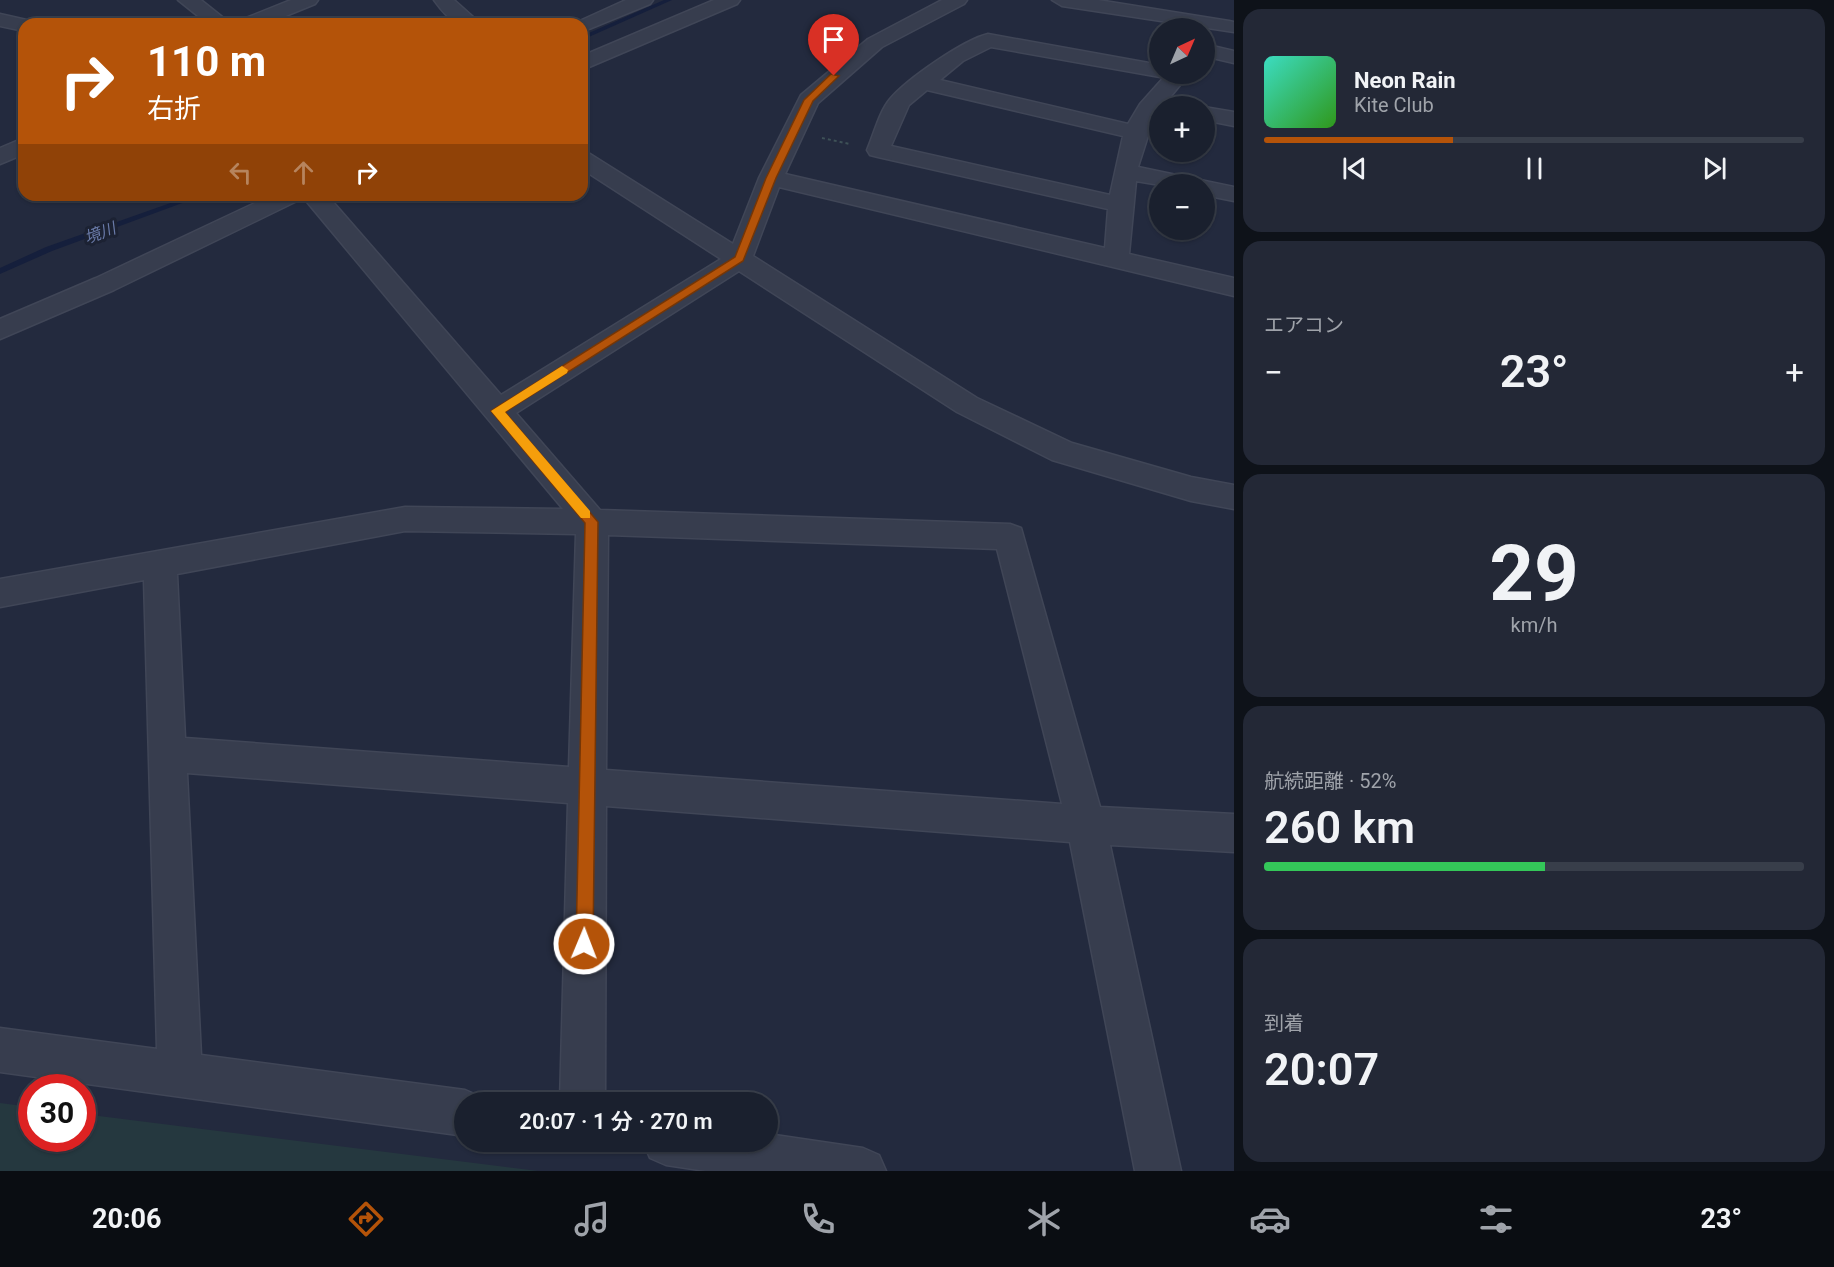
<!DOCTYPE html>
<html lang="ja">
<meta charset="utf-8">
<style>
body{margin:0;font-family:Roboto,"Noto Sans JP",sans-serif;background:#232836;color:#f1f3f6;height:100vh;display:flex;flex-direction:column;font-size:22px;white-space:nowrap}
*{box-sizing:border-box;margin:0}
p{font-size:20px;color:#9fa3aa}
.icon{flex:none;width:33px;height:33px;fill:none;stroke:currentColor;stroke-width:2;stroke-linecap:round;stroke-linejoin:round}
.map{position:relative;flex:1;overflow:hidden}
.panel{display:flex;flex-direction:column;gap:9px;padding:9px;background:#0e1219;width:600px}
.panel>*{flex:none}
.top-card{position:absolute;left:18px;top:18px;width:570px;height:183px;border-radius:18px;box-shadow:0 2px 4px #0004,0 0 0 2px #383e4a;background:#b45309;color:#fff;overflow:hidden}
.needle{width:39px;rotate:44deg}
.tools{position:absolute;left:1149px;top:18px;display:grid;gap:12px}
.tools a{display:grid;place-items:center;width:66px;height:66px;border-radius:50%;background:#1a202e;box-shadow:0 2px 4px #0004,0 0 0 2px #383e4a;font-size:30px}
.speed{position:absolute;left:18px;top:1074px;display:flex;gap:12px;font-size:30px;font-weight:700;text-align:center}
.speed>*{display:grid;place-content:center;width:78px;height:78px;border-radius:50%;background:#1a202e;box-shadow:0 2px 4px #0004,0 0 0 2px #383e4a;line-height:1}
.speed .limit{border:9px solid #d22;background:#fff;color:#111}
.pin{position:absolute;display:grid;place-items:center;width:51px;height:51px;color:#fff;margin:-62px -26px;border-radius:50% 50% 50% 0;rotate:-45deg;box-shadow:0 0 6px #0007}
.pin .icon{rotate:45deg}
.me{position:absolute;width:66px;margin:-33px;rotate:1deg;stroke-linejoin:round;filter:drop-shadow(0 0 4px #0008)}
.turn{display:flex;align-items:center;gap:21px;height:126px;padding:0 30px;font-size:27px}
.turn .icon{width:78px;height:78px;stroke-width:2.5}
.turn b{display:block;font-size:42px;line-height:51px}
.lanes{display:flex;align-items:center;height:57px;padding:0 30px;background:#0003;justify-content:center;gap:30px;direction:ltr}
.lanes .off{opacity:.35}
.big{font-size:45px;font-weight:600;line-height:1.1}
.panel .widget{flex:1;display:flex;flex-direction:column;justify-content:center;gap:9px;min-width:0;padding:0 21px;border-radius:18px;background:#232836}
.panel .dial{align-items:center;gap:0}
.dial b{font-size:78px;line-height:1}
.song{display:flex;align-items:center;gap:18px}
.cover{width:72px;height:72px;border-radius:9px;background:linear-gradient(135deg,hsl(170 70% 55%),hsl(110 70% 35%))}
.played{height:6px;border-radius:3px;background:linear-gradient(90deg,#b45309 35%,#383e4a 35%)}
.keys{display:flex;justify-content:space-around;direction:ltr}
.heat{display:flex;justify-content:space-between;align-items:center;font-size:33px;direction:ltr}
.charge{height:9px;border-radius:4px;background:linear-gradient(90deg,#34c759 52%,#383e4a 0)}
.trip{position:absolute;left:454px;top:1092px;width:324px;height:60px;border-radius:30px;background:#1a202e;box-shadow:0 2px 4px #0004,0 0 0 2px #383e4a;font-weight:600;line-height:60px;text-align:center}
.dock{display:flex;height:96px;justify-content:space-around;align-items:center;background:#0a0d12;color:#9fa3aa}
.dock .icon{width:42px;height:42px}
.dock .current{color:#b45309}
.dock b{font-size:27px;color:#f1f3f6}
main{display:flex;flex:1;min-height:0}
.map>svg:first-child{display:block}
.green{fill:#25383f}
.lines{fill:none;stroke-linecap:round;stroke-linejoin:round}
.stream{fill:#151f3c;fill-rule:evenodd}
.minor-casing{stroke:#404657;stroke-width:3}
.path{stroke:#3e5157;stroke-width:2;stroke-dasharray:3 3;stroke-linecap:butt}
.minor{fill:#373d4e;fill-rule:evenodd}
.route{fill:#b45309;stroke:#753606;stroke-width:1.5}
.slow{fill:#f59e0b}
.labels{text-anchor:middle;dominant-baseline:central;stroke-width:6;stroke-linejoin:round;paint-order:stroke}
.far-water-label{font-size:16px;font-style:italic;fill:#6a7ba9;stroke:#1c2233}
</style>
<main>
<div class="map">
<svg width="1234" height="1171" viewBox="0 0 1234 1171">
<rect width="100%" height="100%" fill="#232a3e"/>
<!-- green -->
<path class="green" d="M 0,1103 L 31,1107 L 32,1138 L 82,1138 L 83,1114 L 538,1171 L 0,1171 Z"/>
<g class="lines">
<!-- stream -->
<path class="stream" d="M 664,0 L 672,0 L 582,40 L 582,36 Z
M 193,195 L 204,195 L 52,251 L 0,274 L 0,268 L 46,247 Z"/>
<defs>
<path id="minor" d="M 178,0 L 201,0 L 231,24 L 208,24 Z
M 291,0 L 318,0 L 315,4 L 266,24 L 238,24 L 241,20 Z
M 434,0 L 454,0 L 481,24 C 454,24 450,22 434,0 Z
M 626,0 L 653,0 L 650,4 L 589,29 L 582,31 L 582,24 L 573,24 Z
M 714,0 L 740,0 L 737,4 L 582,70 L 582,56 Z
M 942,0 L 967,0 L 964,4 L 882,47 L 818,103 L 785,174 L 1105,248 L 1108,209 L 878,157 L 870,155 L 867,150 C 874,134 879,112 890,99 C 907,79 963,40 988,34 L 1160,65 L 1160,74 L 1189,74 L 1154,117 L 1138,167 L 1234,187 L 1234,201 L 1204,195 L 1204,184 L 1160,185 L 1136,181 L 1129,254 L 1234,278 L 1234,296 L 779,187 L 753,256 L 977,398 L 1072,443 L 1191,477 L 1234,485 L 1234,509 L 1191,501 L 1052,460 L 957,412 L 739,271 L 516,413 L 600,510 L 1010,524 L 1021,528 L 1100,807 L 1234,814 L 1234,852 L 1110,845 L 1181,1171 L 1135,1171 L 1070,842 L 606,806 L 605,1102 L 560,1102 L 568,803 L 187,773 L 201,1055 L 465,1090 L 481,1097 L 483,1102 L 465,1102 L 465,1136 L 0,1072 L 0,1028 L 157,1049 L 144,580 L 0,607 L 0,579 L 405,507 L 563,509 L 302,196 L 299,200 L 114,290 L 0,339 L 0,319 L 96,278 L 272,195 L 327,195 L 501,395 L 721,259 L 582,169 L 582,152 L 590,154 L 733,244 L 759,178 L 801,95 L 868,39 ZM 991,47 L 1160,77 L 1165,76 L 1140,104 L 1128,124 L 940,80 L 963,61 ZM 927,90 L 1123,136 L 1110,195 L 891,146 L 909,105 ZM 405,531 L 576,534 L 569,767 L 185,738 L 177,574 ZM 608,535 L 997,549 L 1062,804 L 606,770 Z
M 1052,0 L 1098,0 L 1229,21 L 1234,22 L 1234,32 L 1062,6 Z
M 0,14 L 31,21 L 33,24 L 24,24 L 24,31 L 0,26 Z
M 1204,44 L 1234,51 L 1234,63 L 1204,56 Z
M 1204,107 L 1234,112 L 1234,126 L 1204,120 Z
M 24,138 L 24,154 L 0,164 L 0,148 Z
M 768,1134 L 863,1148 L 879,1155 L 886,1171 L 706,1171 L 666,1165 L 650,1158 L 643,1142 L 768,1142 Z"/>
</defs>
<!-- minor casing -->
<use href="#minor" class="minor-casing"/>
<!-- path -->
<path class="path" d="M 822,138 L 850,144"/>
<!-- minor -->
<use href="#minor" class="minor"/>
</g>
<!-- route -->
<path class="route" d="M 831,74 L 839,76 L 813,101 L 776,178 L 743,261 L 505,412 L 598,522 L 593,944 L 590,950 L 584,952 L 578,950 L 576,944 L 585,523 L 491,411 L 735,257 L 766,178 L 804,100 Z"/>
<!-- slow -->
<path class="slow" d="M 562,366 L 568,370 L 567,373 L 505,412 L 590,511 L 590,518 L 581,518 L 491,411 Z"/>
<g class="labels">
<!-- far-water labels -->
<g class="far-water-label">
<text transform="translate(100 233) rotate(-21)">境川</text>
</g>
</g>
</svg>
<div class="tools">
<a><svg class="needle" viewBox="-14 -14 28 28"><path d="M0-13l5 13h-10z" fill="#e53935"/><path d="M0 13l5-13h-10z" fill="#9fa3aa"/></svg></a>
<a>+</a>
<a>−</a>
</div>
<div class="speed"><div class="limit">30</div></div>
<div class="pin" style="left:834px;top:76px;background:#d93025"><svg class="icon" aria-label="arrive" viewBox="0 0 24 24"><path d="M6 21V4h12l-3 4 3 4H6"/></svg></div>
<svg class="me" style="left:584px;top:944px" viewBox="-20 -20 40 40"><circle r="17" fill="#b45309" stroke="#fff" stroke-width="3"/><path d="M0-11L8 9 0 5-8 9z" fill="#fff"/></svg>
<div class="trip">20:07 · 1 分 · 270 m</div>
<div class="top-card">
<div class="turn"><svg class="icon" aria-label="right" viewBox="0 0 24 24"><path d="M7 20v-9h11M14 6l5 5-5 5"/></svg><div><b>110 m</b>右折</div></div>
<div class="lanes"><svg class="icon off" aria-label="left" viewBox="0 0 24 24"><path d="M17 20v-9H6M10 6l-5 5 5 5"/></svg><svg class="icon off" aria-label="ahead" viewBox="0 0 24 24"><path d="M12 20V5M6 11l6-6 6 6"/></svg><svg class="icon" aria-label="right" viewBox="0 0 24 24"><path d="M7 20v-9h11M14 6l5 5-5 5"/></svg></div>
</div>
</div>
<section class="panel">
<div class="widget">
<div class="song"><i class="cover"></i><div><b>Neon Rain</b><p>Kite Club</p></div></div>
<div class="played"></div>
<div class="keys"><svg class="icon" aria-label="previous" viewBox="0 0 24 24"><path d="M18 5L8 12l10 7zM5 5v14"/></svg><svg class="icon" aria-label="pause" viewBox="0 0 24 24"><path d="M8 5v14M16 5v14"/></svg><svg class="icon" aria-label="next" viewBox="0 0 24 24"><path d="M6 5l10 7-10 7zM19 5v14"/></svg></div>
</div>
<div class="widget"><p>エアコン</p>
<div class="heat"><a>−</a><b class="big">23°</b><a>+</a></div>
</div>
<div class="widget dial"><b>29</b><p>km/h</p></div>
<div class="widget"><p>航続距離 · 52%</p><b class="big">260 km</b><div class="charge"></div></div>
<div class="widget"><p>到着</p><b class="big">20:07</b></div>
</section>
</main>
<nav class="dock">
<b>20:06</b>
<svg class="icon current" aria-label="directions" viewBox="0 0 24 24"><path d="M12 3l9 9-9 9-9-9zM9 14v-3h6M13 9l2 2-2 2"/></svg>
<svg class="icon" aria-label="music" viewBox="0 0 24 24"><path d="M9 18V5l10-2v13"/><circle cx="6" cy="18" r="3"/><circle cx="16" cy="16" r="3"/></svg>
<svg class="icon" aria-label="phone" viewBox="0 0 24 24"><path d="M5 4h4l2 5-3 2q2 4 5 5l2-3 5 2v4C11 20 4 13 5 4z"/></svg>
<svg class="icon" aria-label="climate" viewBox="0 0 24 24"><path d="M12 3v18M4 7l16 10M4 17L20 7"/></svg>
<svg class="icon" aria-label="car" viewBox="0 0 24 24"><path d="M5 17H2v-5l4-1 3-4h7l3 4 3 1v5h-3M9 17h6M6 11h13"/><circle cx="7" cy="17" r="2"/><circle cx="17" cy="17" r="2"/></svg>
<svg class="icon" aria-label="filters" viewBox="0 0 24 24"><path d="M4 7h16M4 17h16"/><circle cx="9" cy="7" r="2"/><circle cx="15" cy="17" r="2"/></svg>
<b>23°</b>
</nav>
